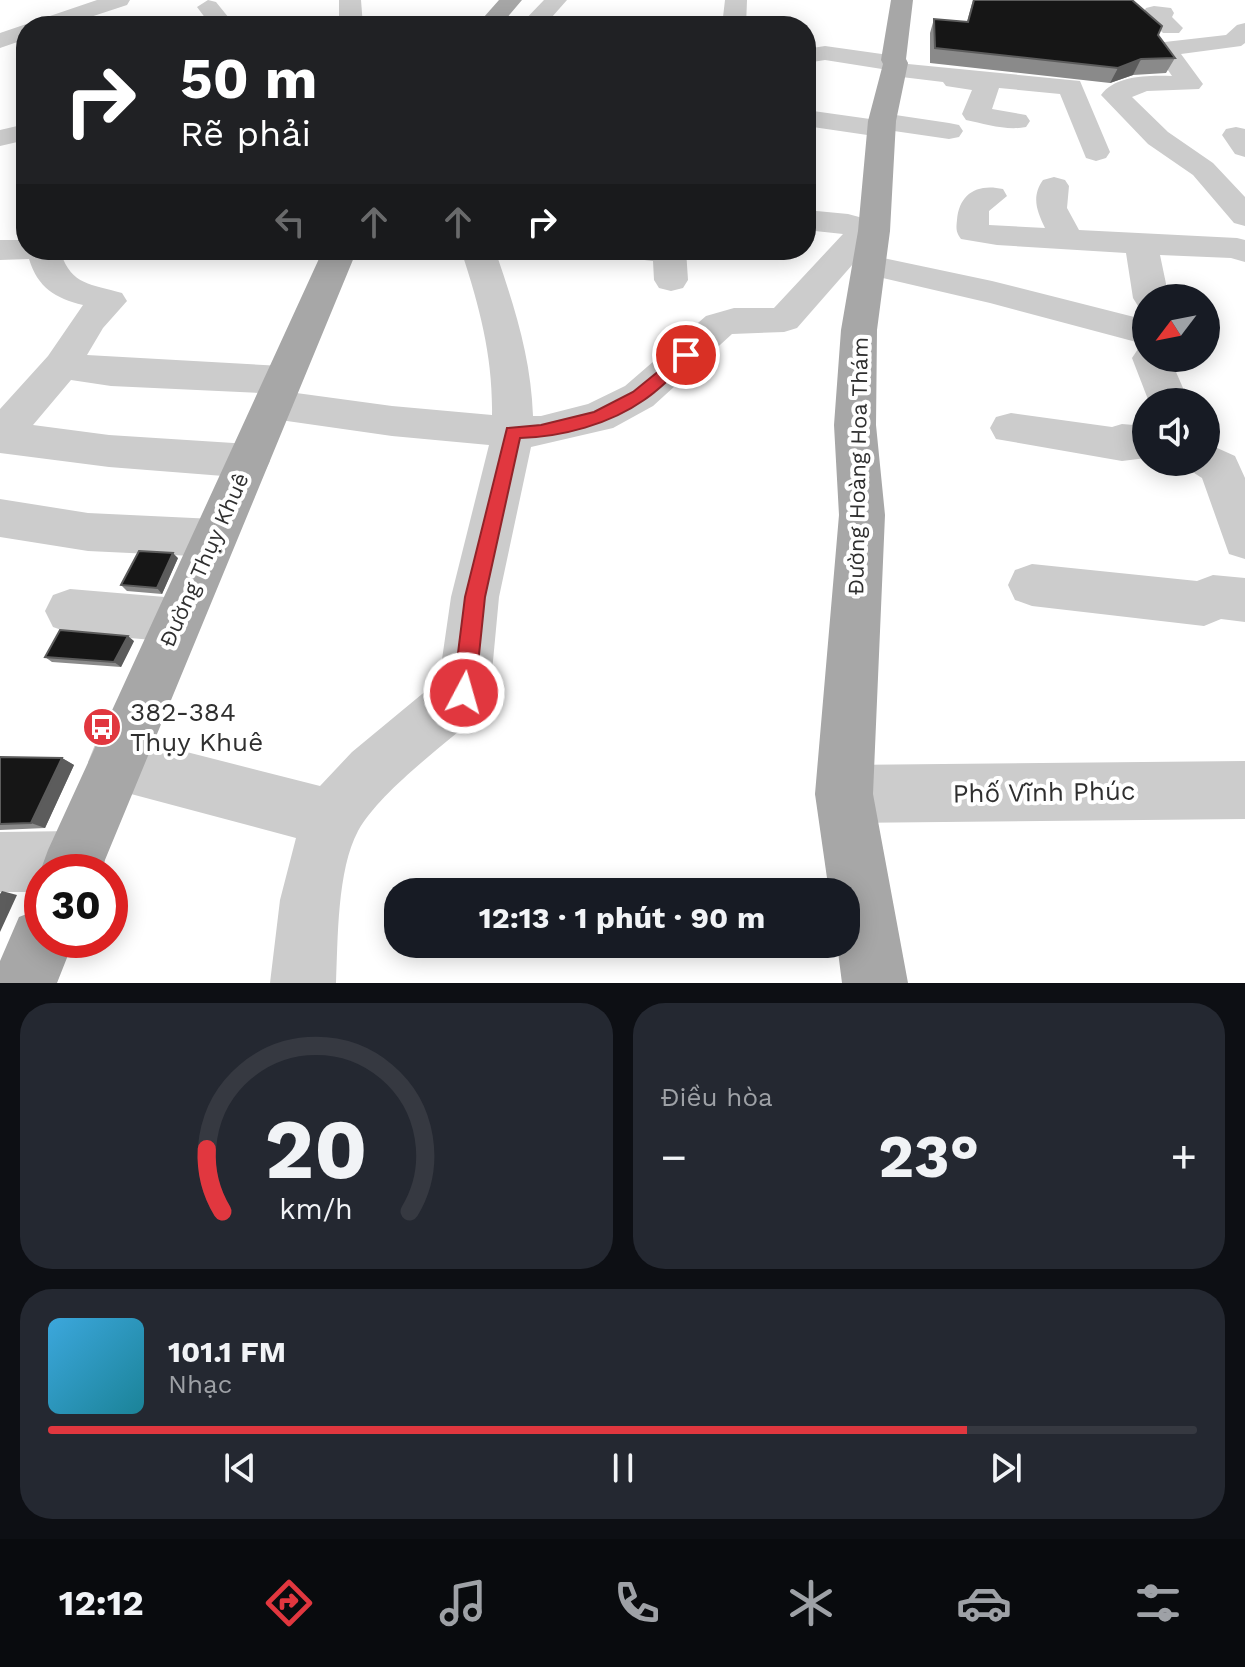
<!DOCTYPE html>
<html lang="vi">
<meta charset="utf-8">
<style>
body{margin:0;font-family:"Work Sans",sans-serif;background:#242831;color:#f1f3f6;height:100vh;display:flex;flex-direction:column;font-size:30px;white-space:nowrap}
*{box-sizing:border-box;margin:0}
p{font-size:26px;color:#9ea1a6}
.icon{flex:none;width:44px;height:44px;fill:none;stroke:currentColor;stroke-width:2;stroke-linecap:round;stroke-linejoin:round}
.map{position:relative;height:983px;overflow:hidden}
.panel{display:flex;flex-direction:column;gap:20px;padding:20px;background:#0d0f14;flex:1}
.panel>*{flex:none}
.banner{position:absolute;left:16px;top:16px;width:800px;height:244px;border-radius:32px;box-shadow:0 4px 20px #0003;background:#202124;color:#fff;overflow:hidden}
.needle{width:52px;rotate:238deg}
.controls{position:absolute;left:1132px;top:284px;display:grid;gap:16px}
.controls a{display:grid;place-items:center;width:88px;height:88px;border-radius:50%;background:#171b24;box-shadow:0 4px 20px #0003;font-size:40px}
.speed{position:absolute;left:24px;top:854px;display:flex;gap:16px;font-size:40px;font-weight:700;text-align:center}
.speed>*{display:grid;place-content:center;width:104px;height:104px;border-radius:50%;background:#171b24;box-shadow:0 4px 20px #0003;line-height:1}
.speed .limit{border:12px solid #d22;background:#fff;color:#111}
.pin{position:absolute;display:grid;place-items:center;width:68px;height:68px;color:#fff;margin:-34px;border:4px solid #fff;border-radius:50%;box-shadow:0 2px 8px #0007}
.me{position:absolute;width:88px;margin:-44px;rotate:6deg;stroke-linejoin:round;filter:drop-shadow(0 0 6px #0008)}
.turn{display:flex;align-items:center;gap:28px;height:168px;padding:0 32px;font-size:36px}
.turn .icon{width:104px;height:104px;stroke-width:2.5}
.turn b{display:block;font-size:56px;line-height:68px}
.lanes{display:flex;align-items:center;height:76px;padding:0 32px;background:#0003;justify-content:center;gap:40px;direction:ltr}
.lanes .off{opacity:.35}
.big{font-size:60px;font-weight:700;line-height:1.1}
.panel .tile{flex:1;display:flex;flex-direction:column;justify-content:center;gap:12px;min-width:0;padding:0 28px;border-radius:32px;background:#242831}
.panel .dial{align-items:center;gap:0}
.dial svg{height:208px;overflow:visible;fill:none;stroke:#363941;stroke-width:7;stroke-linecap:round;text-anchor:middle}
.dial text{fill:#f1f3f6;stroke:none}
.song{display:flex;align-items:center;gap:24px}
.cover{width:96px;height:96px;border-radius:12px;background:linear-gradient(135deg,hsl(200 70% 55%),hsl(190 70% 35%))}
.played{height:8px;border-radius:4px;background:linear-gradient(90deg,#e1373f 80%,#363941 80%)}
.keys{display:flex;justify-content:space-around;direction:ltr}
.heat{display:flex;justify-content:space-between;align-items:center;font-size:44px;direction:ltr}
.panel .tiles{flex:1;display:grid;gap:20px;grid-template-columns:1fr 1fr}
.tile:last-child{grid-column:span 2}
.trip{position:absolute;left:384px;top:878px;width:476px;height:80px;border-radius:32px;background:#171b24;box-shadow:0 4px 20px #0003;font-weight:700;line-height:80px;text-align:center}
.dock{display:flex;height:128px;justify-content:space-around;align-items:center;background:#090b0e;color:#9ea1a6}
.dock .icon{width:56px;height:56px}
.dock .on{color:#e1373f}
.dock b{font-size:36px;color:#f1f3f6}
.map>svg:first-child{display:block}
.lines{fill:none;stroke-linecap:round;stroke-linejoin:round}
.minor{fill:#ccc;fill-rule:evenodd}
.major{fill:#a7a7a7;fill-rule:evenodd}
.wall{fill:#8a8a8a}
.shaded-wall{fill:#5c5c5c}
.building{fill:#161616;stroke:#5c5c5c;stroke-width:2}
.route{fill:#e1373f;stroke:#922429;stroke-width:2}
.labels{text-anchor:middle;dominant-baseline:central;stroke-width:8;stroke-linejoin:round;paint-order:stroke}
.street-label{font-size:22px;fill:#2f2f2f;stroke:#fff}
.near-poi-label{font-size:26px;fill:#2f2f2f;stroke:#fff;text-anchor:start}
.near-street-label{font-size:26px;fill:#2f2f2f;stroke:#fff}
</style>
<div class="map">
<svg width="1245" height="983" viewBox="0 0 1245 983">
<rect width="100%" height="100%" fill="#fff"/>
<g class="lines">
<!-- minor -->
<path class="minor" d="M 97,0 L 130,0 L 127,5 L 63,26 L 26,26 L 26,39 L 0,48 L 0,33 Z
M 208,0 L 216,2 L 233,23 L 231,26 L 207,26 L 209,23 L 197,7 Z
M 339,0 L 361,0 L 363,26 L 339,26 Z
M 544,0 L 567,0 L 544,26 L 519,26 Z
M 725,0 L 747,0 L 746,26 L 722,26 Z
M 1154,6 L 1171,8 L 1174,13 L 1172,17 L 1183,28 L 1179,33 L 1163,33 L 1143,13 L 1146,8 Z
M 1245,23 L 1245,43 L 1241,46 L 1181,54 L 1203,84 L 1199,89 L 1147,91 L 1132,97 L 1168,132 L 1213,163 L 1245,197 L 1245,226 L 1234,223 L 1193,175 L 1148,144 L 1101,95 C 1115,75 1150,75 1172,76 L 1153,48 L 1156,43 L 1226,35 L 1237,25 Z
M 825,46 L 896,56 L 905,58 L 908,64 L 1080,81 L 1110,152 L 1106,158 L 1096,161 L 1086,158 L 1060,94 L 999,88 L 992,109 L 1026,115 L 1030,121 L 1026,127 C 1007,131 985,124 966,120 L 962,114 L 972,90 L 946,86 L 943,82 L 885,75 L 882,69 L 825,60 L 806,63 L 806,49 Z
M 806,110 L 870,119 L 882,113 L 949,123 L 959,125 L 963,131 L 959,137 L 949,139 L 894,131 L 881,137 L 806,126 Z
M 26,124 L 26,140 L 0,146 L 0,130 Z
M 1236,127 L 1245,129 L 1245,157 L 1235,154 L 1222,135 L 1226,129 Z
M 1054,177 L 1065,180 L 1069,186 L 1067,208 L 1079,230 L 1237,238 L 1245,240 L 1245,262 L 1231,258 L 1160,255 L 1169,298 L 1146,298 L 1146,308 L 1138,306 L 1133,298 L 1126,253 L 997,245 L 961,239 C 956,232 956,229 957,220 C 959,194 977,183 1003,189 L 1007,196 L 989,211 L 989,225 L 1045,228 C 1037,211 1031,197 1043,180 Z
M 806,210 L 848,214 L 885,224 L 890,231 C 882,243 868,246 859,257 L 869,255 L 992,281 L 1146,320 L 1146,342 L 1140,343 L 990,303 L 857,272 L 853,264 L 797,328 L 784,332 L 732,334 L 653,406 L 613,428 L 531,447 L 499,597 L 490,693 L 483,711 C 447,743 381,790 358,831 C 337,870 338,939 336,983 L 270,983 L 280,900 L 296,838 L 116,790 L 96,782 L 88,762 L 96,742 L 116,734 L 320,786 L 352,752 L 439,680 L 451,597 L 489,445 L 392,436 L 273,419 L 259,414 L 253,404 L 262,393 L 111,386 L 71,380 L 33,425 L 109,435 L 249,444 L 264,449 L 270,461 L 264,473 L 249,478 L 109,467 L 0,453 L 0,409 L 48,356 L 83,305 C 55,298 38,288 29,259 L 0,260 L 0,240 L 26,240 L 26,250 L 60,250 C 70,285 90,284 122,293 L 127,301 L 103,328 L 87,355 L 282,366 L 296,370 L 302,380 L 296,390 L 289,392 L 392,406 L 492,415 C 493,356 479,305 461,250 L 495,250 C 514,305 531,357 533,416 L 541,416 L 588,404 L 625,386 L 706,316 L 734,308 L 774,308 L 843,234 L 806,230 Z
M 613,250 L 686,250 L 688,280 L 683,288 L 671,291 L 659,288 L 654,280 L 653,261 L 618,257 Z
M 1146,346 L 1146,358 L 1170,358 L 1189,402 L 1149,402 L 1132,358 L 1138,349 Z
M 1011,413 L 1112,427 L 1122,424 L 1146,426 L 1146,458 L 1122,461 L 996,439 L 990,428 L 996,417 Z
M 1206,443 L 1235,456 L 1245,478 L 1245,559 L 1229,554 L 1202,478 L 1191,471 L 1186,462 L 1206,462 Z
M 0,499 L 88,513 L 214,519 L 230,524 L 237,538 L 230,552 L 214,557 L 88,551 L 0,537 Z
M 1032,564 L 1197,581 L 1213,575 L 1245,578 L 1245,622 L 1221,619 L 1204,626 L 1032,606 L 1015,600 L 1008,585 L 1015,570 Z
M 70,589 L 177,598 L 195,604 L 202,620 L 195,636 L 177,642 L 70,633 L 53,627 L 45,611 L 53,595 Z
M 1245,761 L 1245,819 L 844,823 L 824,814 L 815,794 L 824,774 L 844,765 Z
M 75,831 L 96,840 L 105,861 L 101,872 L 42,872 L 42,892 L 0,892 L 0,832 Z"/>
<!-- major -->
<path class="major" d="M 499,0 L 522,0 L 500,26 L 476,26 Z
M 891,0 L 913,0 L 906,59 L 908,63 L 896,121 L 890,231 L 877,330 L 876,425 L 885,515 L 873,794 L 908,983 L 842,983 L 837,944 L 846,944 L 846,892 L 829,892 L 815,794 L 839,515 L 834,425 L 841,330 L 858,231 L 868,121 L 883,64 L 881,60 Z
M 323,250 L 357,250 L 100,872 L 42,872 L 42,878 L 40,872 L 48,850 Z
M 42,908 L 42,940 L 74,940 L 57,983 L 0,983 L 0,961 L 19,917 Z"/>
</g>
<!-- wall -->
<path class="wall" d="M 973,0 L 1132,0 L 1175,58 L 1166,73 L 1133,75 L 1110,83 L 930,63 L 930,33 L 934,19 L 967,22 Z
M 178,558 L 162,594 L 127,591 L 121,585 Z
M 134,641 L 121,667 L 52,662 L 45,657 Z
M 0,757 L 62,758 L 74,765 L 45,828 L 0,830 Z"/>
<!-- shaded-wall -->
<path class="shaded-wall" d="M 1141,59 L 1133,75 L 1110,83 L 1118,68 Z
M 173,553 L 178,558 L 162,594 L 157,588 Z
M 128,636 L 134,641 L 121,667 L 114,662 Z
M 62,758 L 74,765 L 45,828 L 31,823 Z
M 2,891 L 17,895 L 0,932 L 0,894 Z"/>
<!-- building -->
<path class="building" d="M 974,0 L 1132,0 L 1162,26 L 1158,35 L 1175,58 L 1141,59 L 1118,68 L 935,48 L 934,19 L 968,22 Z
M 139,551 L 173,553 L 157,588 L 121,585 Z
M 60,630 L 128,636 L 114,662 L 45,657 Z
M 0,757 L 62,758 L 31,823 L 0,824 Z"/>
<!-- route -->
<path class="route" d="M 686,349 L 691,351 L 691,359 C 676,372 661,389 644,400 C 610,424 562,437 520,438 L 485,597 L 475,693 L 472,701 L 464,704 L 457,701 L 453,693 L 465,597 L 507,428 L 541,425 L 594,412 L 633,392 Z"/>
<!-- icons -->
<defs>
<symbol id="bus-disc" viewBox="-11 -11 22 22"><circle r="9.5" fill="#e1373f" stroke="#fff"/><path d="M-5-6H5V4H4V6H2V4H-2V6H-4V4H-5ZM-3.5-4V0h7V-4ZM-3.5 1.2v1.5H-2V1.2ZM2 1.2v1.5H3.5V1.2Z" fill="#fff"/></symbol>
</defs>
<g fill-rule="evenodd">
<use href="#bus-disc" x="80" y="705" width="44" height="44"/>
</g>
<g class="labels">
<!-- street labels -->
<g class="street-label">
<text transform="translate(858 466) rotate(-89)">Đường Hoàng Hoa Thám</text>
<text transform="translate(204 560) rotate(-66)">Đường Thụy Khuê</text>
</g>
<!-- near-poi labels -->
<g class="near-poi-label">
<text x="130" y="712">382-384<tspan x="130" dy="30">Thụy Khuê</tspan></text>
</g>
<!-- near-street labels -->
<g class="near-street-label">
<text transform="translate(1044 792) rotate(-1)">Phố Vĩnh Phúc</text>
</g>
</g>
</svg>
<div class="controls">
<a><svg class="needle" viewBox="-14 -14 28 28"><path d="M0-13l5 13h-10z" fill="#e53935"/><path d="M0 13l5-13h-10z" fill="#9ea1a6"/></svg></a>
<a><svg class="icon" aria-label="sound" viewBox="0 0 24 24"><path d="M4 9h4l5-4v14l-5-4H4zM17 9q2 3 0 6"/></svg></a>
</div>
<div class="speed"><div class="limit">30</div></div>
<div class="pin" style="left:686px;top:355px;background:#d93025"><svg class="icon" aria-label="arrive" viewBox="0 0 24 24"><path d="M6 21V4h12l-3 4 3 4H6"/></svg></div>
<svg class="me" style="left:464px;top:693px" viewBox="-20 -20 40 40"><circle r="17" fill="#e1373f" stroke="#fff" stroke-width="3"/><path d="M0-11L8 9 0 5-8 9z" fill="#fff"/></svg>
<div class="trip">12:13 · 1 phút · 90 m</div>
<div class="banner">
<div class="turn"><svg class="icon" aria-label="right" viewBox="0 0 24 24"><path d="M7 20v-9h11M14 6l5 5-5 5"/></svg><div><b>50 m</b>Rẽ phải</div></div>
<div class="lanes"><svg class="icon off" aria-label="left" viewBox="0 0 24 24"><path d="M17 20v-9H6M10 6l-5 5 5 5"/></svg><svg class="icon off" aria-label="ahead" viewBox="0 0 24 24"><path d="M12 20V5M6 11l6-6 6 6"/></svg><svg class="icon off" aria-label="ahead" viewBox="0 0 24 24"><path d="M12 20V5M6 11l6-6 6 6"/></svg><svg class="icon" aria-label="right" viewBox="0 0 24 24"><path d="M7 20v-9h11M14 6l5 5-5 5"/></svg></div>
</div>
</div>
<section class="panel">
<div class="tiles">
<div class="tile dial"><svg viewBox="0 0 100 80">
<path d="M14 69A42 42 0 1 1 86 69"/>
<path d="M14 69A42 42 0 0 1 8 45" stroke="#e1373f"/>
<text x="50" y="56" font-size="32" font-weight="700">20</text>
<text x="50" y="72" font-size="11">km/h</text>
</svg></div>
<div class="tile"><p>Điều hòa</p>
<div class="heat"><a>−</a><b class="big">23°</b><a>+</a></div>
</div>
<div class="tile">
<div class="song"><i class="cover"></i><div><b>101.1 FM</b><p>Nhạc</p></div></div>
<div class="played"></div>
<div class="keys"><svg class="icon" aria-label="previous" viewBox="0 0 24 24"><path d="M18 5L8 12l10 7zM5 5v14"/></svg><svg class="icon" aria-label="pause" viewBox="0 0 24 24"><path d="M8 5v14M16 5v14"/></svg><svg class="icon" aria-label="next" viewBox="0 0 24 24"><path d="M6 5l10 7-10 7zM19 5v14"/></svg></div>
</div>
</div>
</section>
<nav class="dock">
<b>12:12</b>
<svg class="icon on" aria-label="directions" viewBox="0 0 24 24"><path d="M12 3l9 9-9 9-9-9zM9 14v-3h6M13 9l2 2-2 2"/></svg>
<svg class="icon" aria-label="music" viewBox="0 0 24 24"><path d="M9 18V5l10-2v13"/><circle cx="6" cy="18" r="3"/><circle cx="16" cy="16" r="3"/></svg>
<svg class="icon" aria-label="phone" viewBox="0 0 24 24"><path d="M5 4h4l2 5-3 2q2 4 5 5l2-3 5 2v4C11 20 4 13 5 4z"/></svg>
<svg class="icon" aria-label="climate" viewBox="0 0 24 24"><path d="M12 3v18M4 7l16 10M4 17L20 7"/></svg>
<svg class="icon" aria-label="car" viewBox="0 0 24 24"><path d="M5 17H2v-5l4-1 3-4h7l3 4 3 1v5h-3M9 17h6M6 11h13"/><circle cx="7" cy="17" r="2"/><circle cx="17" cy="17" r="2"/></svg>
<svg class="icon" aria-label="filters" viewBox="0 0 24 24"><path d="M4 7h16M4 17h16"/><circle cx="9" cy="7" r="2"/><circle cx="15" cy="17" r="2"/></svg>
</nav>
